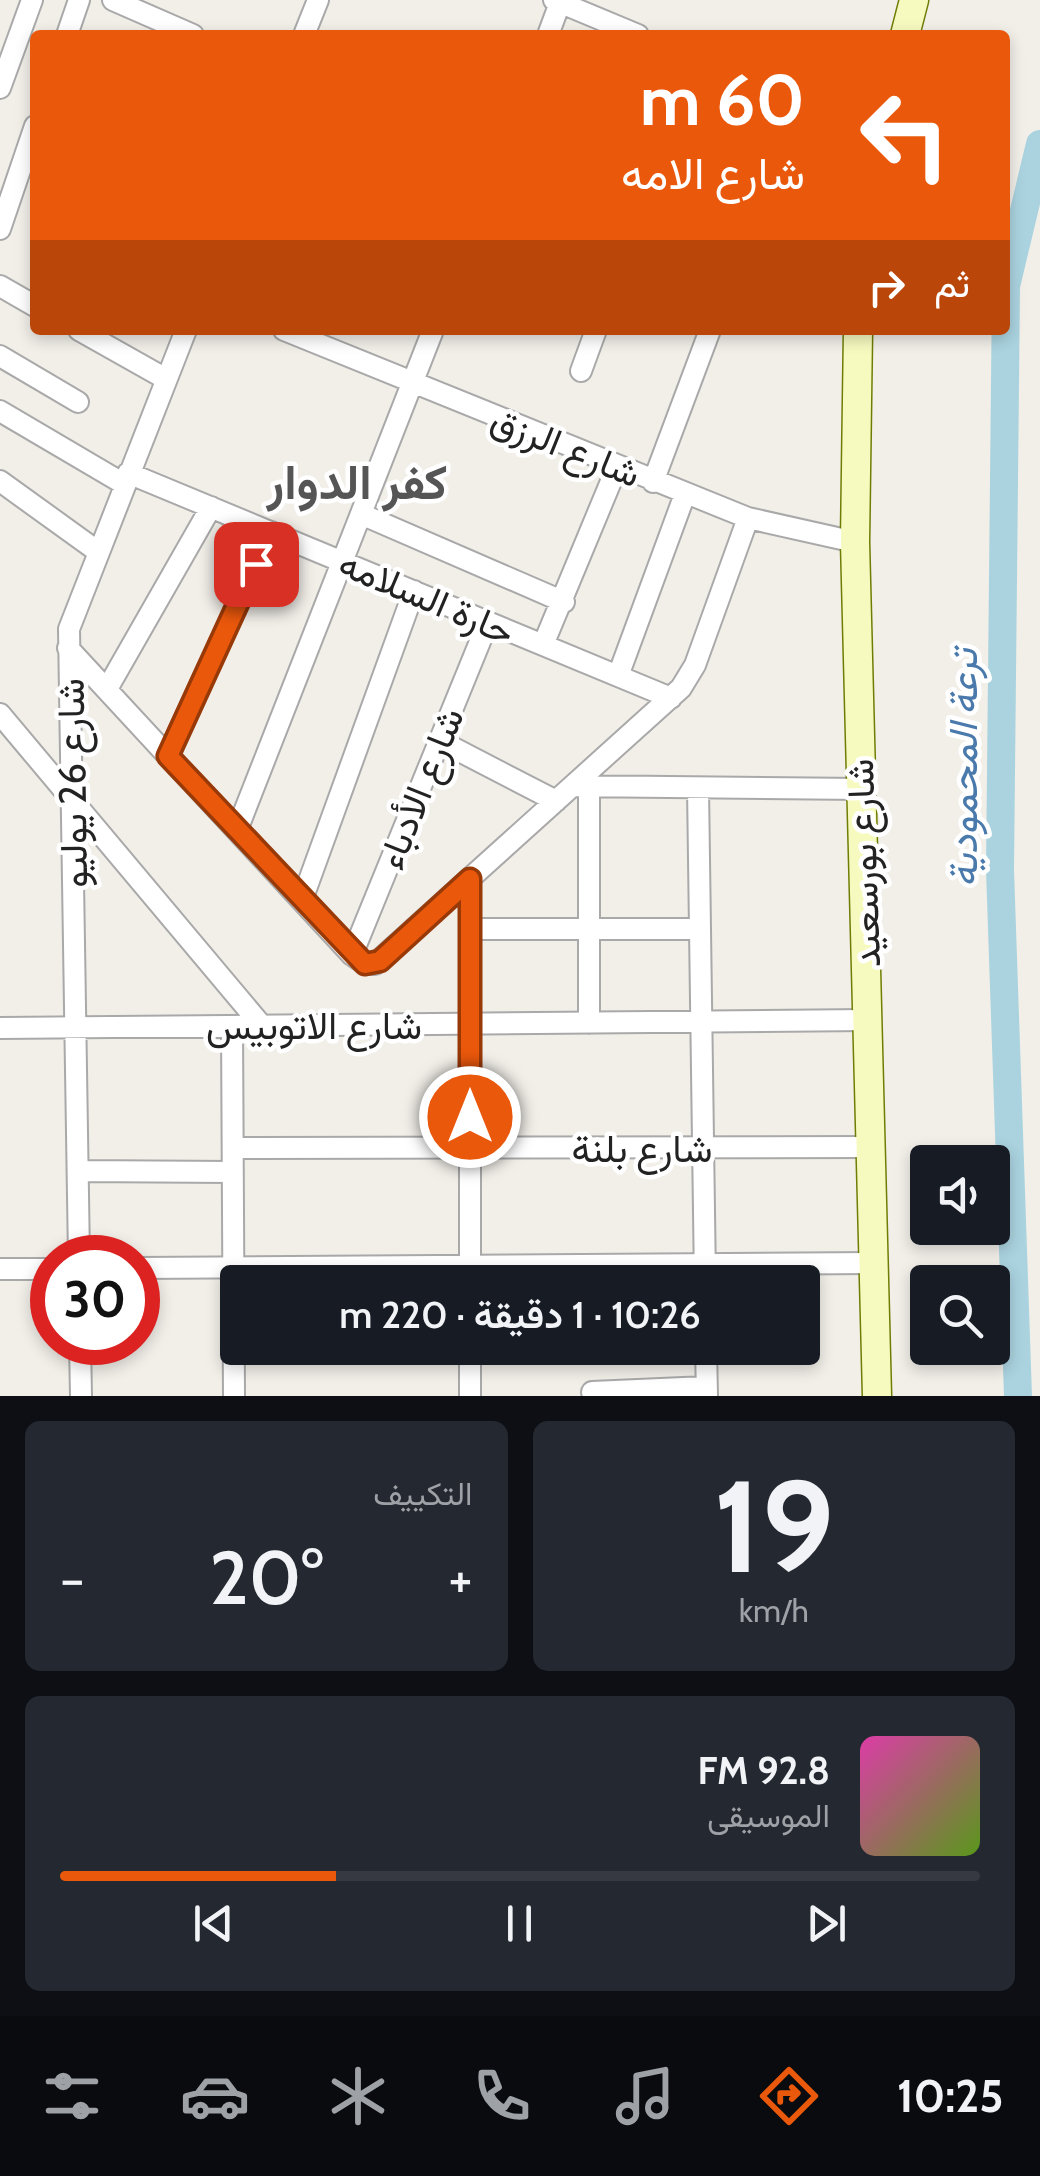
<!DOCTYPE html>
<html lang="ar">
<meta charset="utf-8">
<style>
body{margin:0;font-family:Cabin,Vazirmatn,sans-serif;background:#242831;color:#f1f3f6;direction:rtl;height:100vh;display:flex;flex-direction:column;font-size:38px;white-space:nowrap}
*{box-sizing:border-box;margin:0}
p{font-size:32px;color:#9ea1a6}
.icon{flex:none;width:55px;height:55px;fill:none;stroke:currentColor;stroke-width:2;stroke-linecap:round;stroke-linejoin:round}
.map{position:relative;height:1396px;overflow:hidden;direction:ltr}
.side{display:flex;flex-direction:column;gap:25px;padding:25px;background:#0d0f14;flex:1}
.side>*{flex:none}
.guide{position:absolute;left:30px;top:30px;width:980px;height:305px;border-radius:10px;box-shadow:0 5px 15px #0003;direction:rtl;background:#ea580c;color:#fff;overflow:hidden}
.fabs{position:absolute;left:910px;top:1145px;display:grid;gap:20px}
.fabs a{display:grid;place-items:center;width:100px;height:100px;border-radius:10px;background:#171b24;box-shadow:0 5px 15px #0003;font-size:50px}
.speed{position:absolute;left:30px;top:1235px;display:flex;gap:20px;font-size:50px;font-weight:700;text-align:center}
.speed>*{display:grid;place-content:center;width:130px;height:130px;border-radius:50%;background:#171b24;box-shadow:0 5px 15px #0003;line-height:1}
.speed .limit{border:15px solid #d22;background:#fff;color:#111}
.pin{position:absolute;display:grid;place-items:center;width:85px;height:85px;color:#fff;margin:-42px;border-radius:20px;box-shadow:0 5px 15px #0006}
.me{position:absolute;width:110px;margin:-55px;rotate:0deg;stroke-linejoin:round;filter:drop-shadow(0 0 8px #0008)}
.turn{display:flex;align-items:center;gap:35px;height:210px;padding:0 40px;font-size:45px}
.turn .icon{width:130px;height:130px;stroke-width:2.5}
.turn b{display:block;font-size:70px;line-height:85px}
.then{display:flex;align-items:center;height:95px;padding:0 40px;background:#0003;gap:20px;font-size:38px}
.big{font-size:75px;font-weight:600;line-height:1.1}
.side .widget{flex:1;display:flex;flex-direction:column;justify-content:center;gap:15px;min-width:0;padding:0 35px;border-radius:15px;background:#242831}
.side .dial{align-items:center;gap:0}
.dial b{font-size:130px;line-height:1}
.song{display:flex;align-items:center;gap:30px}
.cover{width:120px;height:120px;border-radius:15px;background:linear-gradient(135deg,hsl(320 70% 55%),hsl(90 70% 35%))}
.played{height:10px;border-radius:5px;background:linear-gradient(90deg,#ea580c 30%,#363941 30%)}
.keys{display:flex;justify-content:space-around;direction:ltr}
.heat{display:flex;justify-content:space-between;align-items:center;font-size:55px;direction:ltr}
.side .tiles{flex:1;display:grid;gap:25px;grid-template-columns:1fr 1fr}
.widget:last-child{grid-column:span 2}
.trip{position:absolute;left:220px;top:1265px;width:600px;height:100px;border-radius:10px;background:#171b24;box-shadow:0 5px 15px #0003;font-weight:600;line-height:100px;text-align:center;direction:rtl}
.menu{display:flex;height:160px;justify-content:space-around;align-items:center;background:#090b0e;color:#9ea1a6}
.menu .icon{width:70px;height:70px}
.menu .selected{color:#ea580c}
.menu b{font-size:45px;color:#f1f3f6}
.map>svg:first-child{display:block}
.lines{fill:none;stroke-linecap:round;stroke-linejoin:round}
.canal{stroke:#aad3df;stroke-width:28}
.street-casing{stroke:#a9a9a9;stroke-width:24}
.secondary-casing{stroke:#707d05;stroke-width:31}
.street{stroke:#fff;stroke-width:20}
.secondary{stroke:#f7fabf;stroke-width:28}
.route-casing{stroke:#983908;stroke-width:25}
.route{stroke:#ea580c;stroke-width:18}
.labels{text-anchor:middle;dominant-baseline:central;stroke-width:9;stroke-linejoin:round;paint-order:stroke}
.street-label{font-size:38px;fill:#222;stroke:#fff}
.water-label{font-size:40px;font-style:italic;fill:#4a7aab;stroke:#fff}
.district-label{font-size:48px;font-weight:bold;fill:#555;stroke:#fff}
</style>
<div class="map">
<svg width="1040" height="1396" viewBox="0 0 1040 1396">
<rect width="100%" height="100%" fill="#f2efe9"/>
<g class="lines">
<!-- canal -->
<path class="canal" d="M 1018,1396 L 1000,870 L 1006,286 L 1040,144"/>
<defs>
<path id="street" d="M 113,0 L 193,35
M 554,0 L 638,35
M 67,35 L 79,0
M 304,35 L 318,0
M 548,35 L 561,0
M 0,88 L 32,0
M 0,229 L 35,126
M 0,286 L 35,306
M 79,330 L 166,379
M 284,330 L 748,518 L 855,542
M 0,356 L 78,402
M 581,371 L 596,330
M 0,411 L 124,484
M 128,473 L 671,698
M 0,481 L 97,551
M 653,482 L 710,330
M 361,514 L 564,602
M 543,645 L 617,467
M 68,648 L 352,955 L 365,964 L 375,964 L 681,688 L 695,665 L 748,518
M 618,676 L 685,494
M 107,689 L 211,507
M 0,714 L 262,1026
M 440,741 L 556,801
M 168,755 L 271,532
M 574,786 L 861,789
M 698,788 L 705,1282
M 237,830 L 433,330
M 302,900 L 414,591
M 470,929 L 700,929
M 352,955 L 488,622
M 589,1023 L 589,786
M 232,1026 L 234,1396
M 0,1028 L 867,1020
M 233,1148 L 871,1147
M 78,1171 L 232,1172
M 79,1258 L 69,629 L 186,330
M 138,1268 L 874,1263
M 0,1269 L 52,1269
M 470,1282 L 470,879
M 80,1342 L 81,1396
M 706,1348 L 707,1396
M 592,1392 L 706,1387
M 470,1396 L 470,1348"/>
<path id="secondary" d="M 905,35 L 914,0
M 858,330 L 855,542 L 877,1396"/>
</defs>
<!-- street casing -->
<use href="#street" class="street-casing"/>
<!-- secondary casing -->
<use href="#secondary" class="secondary-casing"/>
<!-- street -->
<use href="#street" class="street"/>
<!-- secondary -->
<use href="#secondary" class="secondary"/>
</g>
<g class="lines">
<defs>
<path id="route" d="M 256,564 L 168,756 L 365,964 L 380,961 L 470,879 L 470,1117"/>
</defs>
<!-- route casing -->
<use href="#route" class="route-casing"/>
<!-- route -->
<use href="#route" class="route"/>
</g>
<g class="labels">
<!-- street labels -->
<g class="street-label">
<text transform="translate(566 446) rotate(22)">شارع الرزق</text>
<text transform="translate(427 597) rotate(23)">حارة السلامه</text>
<text transform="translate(72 783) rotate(-91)">شارع 26 يوليو</text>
<text transform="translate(420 788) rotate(-68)">شارع الأدباء</text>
<text transform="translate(863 863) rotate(-92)">شارع بورسعيد</text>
<text x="314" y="1025">شارع الاتوبيس</text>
<text x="642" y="1148">شارع بلنة</text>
</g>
<!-- water labels -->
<g class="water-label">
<text transform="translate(962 768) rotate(-90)">ترعة المحمودية</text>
</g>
<!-- district labels -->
<g class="district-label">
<text x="357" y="482">كفر الدوار</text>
</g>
</g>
</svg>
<div class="fabs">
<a><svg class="icon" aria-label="sound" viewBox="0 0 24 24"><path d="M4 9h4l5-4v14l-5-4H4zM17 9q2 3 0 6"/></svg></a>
<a><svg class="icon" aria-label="search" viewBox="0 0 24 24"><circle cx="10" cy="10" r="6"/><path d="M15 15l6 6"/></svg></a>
</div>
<div class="speed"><div class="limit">30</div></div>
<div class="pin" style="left:256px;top:564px;background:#d93025"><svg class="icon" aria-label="arrive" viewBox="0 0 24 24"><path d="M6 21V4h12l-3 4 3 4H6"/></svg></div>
<svg class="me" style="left:470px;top:1117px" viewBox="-20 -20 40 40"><circle r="17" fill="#ea580c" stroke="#fff" stroke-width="3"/><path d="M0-11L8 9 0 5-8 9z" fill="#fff"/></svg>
<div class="trip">10:26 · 1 دقيقة · 220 m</div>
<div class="guide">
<div class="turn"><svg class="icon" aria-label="left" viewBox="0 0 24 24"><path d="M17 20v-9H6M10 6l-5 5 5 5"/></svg><div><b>60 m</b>شارع الامه</div></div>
<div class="then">ثم<svg class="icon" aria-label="right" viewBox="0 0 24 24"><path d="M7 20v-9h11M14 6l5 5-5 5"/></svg></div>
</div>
</div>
<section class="side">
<div class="tiles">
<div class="widget dial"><b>19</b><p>km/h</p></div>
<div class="widget"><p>التكييف</p>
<div class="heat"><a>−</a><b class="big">20°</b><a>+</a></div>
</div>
<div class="widget">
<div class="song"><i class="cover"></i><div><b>92.8 FM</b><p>الموسيقى</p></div></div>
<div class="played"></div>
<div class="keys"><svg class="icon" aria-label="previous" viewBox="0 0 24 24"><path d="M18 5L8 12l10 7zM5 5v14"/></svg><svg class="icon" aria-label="pause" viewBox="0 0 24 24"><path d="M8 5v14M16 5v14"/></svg><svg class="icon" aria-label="next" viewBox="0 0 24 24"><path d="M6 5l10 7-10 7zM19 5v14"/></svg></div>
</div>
</div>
</section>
<nav class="menu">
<b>10:25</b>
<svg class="icon selected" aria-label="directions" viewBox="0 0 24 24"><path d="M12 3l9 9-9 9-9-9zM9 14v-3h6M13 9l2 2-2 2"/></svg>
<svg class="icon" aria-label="music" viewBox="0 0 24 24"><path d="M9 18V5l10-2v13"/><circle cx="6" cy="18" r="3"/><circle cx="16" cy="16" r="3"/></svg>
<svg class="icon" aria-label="phone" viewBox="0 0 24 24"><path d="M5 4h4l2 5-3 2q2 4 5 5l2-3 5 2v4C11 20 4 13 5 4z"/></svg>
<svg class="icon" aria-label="climate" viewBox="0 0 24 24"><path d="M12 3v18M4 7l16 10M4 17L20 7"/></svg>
<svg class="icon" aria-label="car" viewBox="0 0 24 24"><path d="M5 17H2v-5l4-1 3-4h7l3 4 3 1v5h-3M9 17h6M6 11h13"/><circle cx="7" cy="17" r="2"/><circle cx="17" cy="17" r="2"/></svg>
<svg class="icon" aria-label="filters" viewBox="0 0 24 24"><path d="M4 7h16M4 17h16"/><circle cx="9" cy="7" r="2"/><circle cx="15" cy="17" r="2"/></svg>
</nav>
